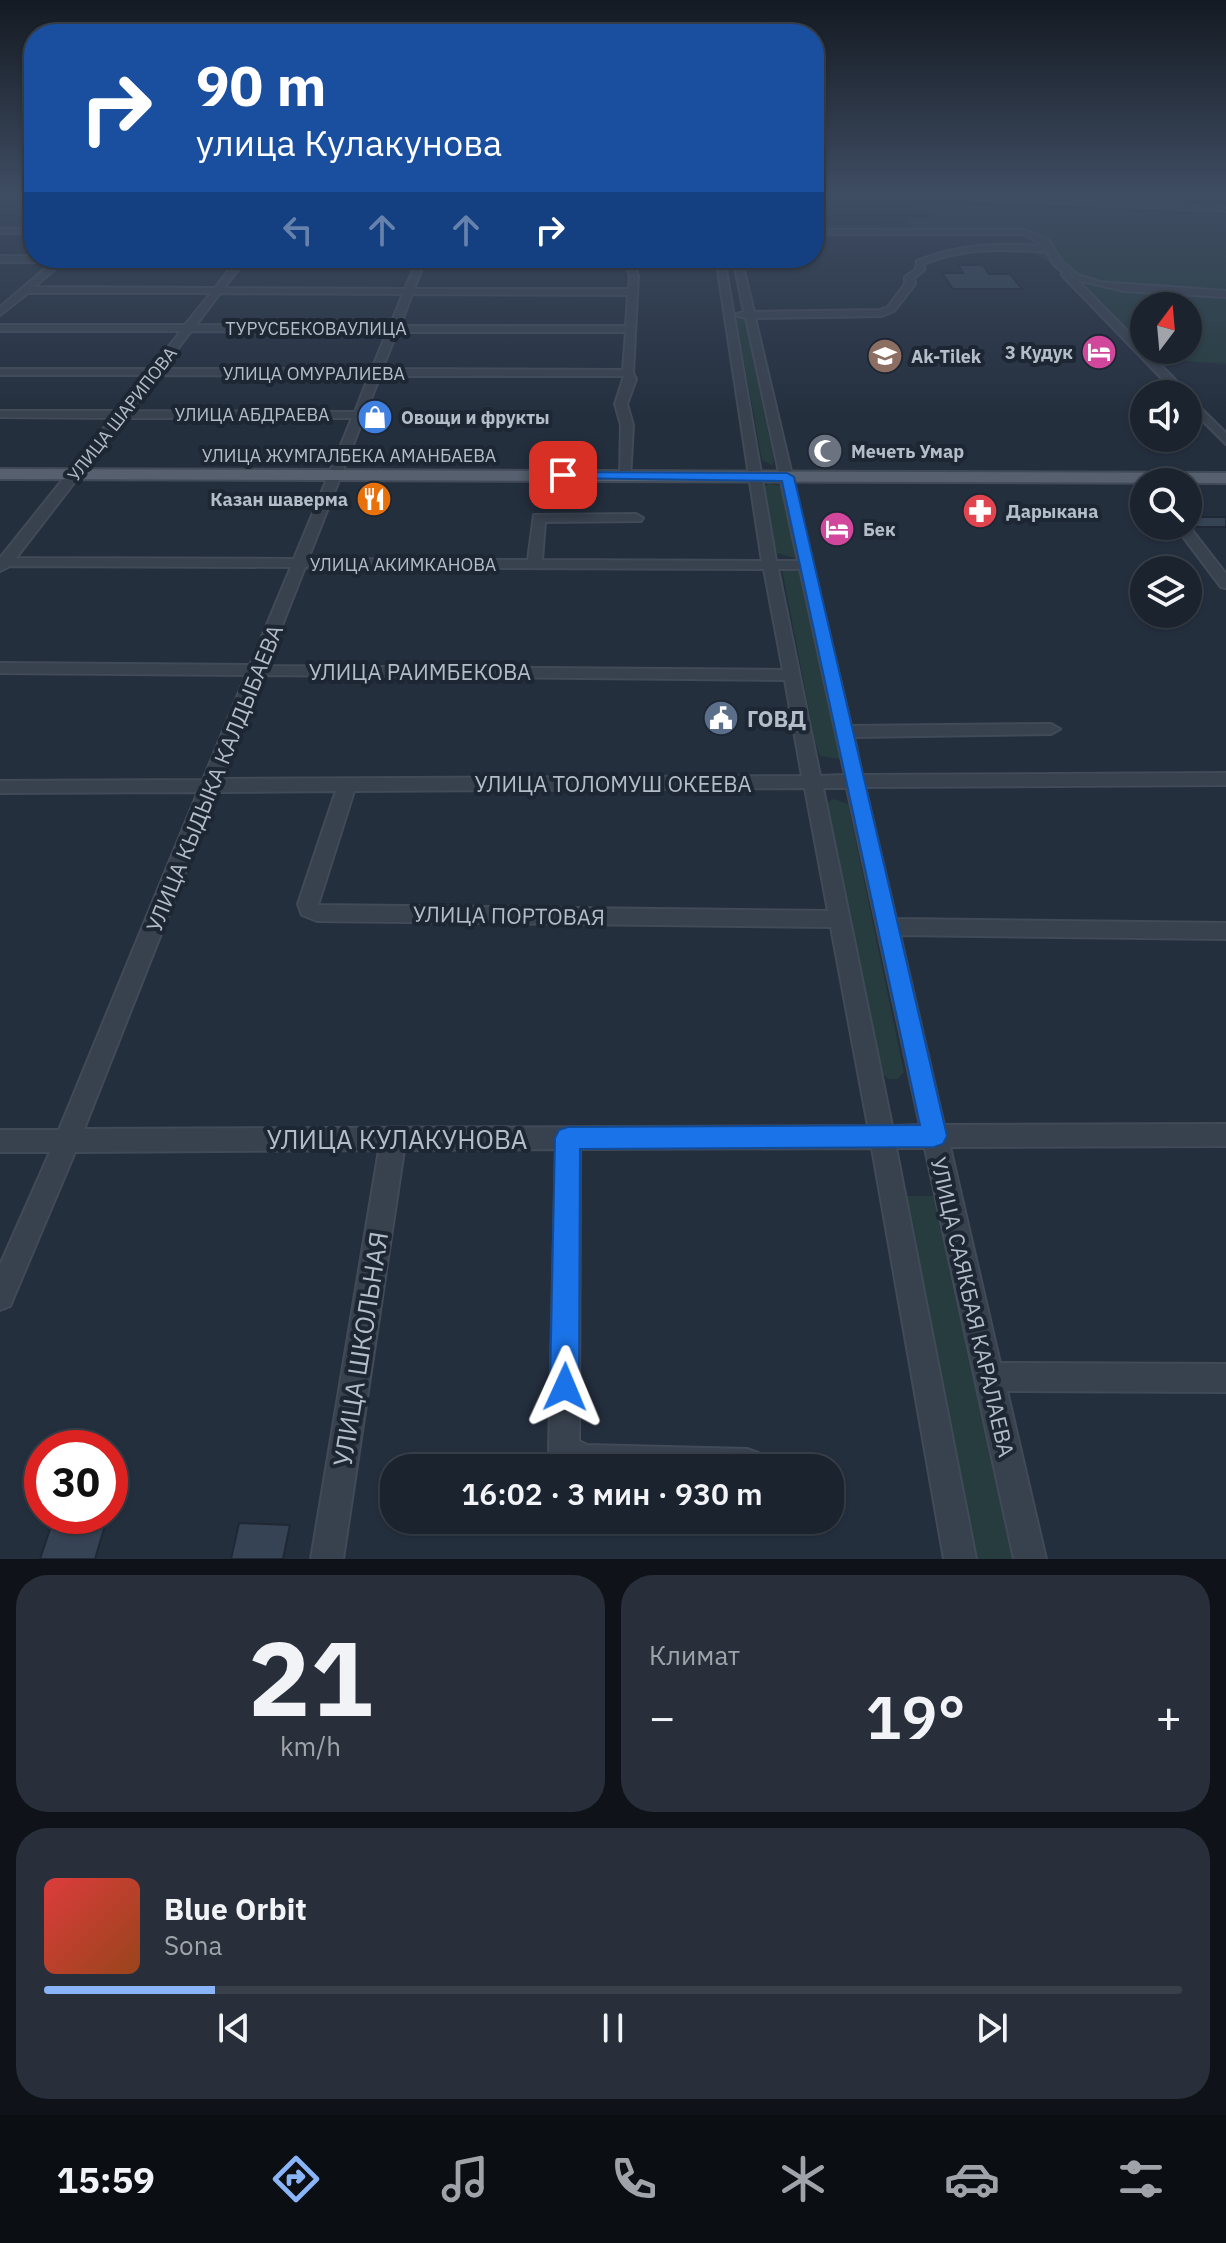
<!DOCTYPE html>
<html lang="ru">
<meta charset="utf-8">
<style>
body{margin:0;font-family:"IBM Plex Sans",sans-serif;background:#282f3a;color:#f1f3f6;height:100vh;display:flex;flex-direction:column;font-size:30px;white-space:nowrap}
*{box-sizing:border-box;margin:0}
p{font-size:26px;color:#a0a4aa}
.icon{flex:none;width:44px;height:44px;fill:none;stroke:currentColor;stroke-width:2;stroke-linecap:round;stroke-linejoin:round}
.map{position:relative;height:1559px;overflow:hidden}
.details{display:flex;flex-direction:column;gap:16px;padding:16px;background:#0f1319;flex:1}
.details>*{flex:none}
.banner{position:absolute;left:24px;top:24px;width:800px;height:244px;border-radius:32px;box-shadow:0 2px 6px #0004,0 0 0 2px #39404a;background:#1a4fa0;color:#fff;overflow:hidden}
.needle{width:52px;rotate:16deg}
.buttons{position:absolute;left:1130px;top:292px;display:grid;gap:16px}
.buttons a{display:grid;place-items:center;width:72px;height:72px;border-radius:50%;background:#1b232e;box-shadow:0 2px 6px #0004,0 0 0 2px #39404a;font-size:40px}
.speed{position:absolute;left:24px;top:1430px;display:flex;gap:16px;font-size:40px;font-weight:700;text-align:center}
.speed>*{display:grid;place-content:center;width:104px;height:104px;border-radius:50%;background:#1b232e;box-shadow:0 2px 6px #0004,0 0 0 2px #39404a;line-height:1}
.speed .limit{border:12px solid #d22;background:#fff;color:#111}
.pin{position:absolute;display:grid;place-items:center;width:68px;height:68px;color:#fff;margin:-34px;border-radius:16px;box-shadow:0 4px 12px #0006}
.me{position:absolute;width:88px;margin:-44px;rotate:1deg;stroke-linejoin:round;filter:drop-shadow(0 0 6px #0008)}
.turn{display:flex;align-items:center;gap:28px;height:168px;padding:0 40px;font-size:36px}
.turn .icon{width:104px;height:104px;stroke-width:2.5}
.turn b{display:block;font-size:56px;line-height:68px}
.lanes{display:flex;align-items:center;height:76px;padding:0 40px;background:#0003;justify-content:center;gap:40px;direction:ltr}
.lanes .off{opacity:.35}
.big{font-size:60px;font-weight:600;line-height:1.1}
.details .tile{flex:1;display:flex;flex-direction:column;justify-content:center;gap:12px;min-width:0;padding:0 28px;border-radius:32px;background:#282f3a}
.details .dial{align-items:center;gap:0}
.dial b{font-size:104px;line-height:1}
.song{display:flex;align-items:center;gap:24px}
.cover{width:96px;height:96px;border-radius:12px;background:linear-gradient(135deg,hsl(0 70% 55%),hsl(20 70% 35%))}
.played{height:8px;border-radius:4px;background:linear-gradient(90deg,#8ab4f8 15%,#39404a 15%)}
.keys{display:flex;justify-content:space-around;direction:ltr}
.heat{display:flex;justify-content:space-between;align-items:center;font-size:44px;direction:ltr}
.details .tiles{flex:1;display:grid;gap:16px;grid-template-columns:1fr 1fr}
.tile:last-child{grid-column:span 2}
.trip{position:absolute;left:380px;top:1454px;width:464px;height:80px;border-radius:32px;background:#1b232e;box-shadow:0 2px 6px #0004,0 0 0 2px #39404a;font-weight:600;line-height:80px;text-align:center}
.dock{display:flex;height:128px;justify-content:space-around;align-items:center;background:#0b0e12;color:#a0a4aa}
.dock .icon{width:56px;height:56px}
.dock .current{color:#8ab4f8}
.dock b{font-size:36px;color:#f1f3f6}
.map>svg:first-child{display:block}
.green{fill:#263c3f}
.building{fill:#364354;stroke:#1f2835;stroke-width:2}
.lines{fill:none;stroke-linecap:round;stroke-linejoin:round}
.minor-casing{stroke:#414a57;stroke-width:4}
.major-casing{stroke:#414a57;stroke-width:4}
.minor{fill:#38414e;fill-rule:evenodd}
.major{fill:#56606e;fill-rule:evenodd}
.route{fill:#1a73e8;stroke:#114b97;stroke-width:2}
.labels{text-anchor:middle;dominant-baseline:central;stroke-width:8;stroke-linejoin:round;paint-order:stroke}
.far-street-label{font-size:18px;fill:#b4bcc9;stroke:#1d2633}
.far-poi-label{font-size:18px;font-weight:bold;fill:#b4bcc9;stroke:#1d2633;text-anchor:start}
.street-label{font-size:22px;fill:#b4bcc9;stroke:#1d2633}
.poi-label{font-size:22px;font-weight:bold;fill:#b4bcc9;stroke:#1d2633;text-anchor:start}
.near-street-label{font-size:26px;fill:#b4bcc9;stroke:#1d2633}
</style>
<div class="map">
<svg width="1226" height="1559" viewBox="0 0 1226 1559">
<rect width="100%" height="100%" fill="#242f3e"/>
<!-- green -->
<path class="green" d="M 913,203 L 1226,215 L 1226,364 L 1158,359 L 1148,350 L 1188,350 L 1188,306 L 1144,306 L 1144,347 L 1068,275 L 1034,253 L 1054,248 L 1047,237 L 1026,230 L 814,231 L 814,224 L 906,226 L 906,219 L 934,218 L 930,213 L 920,212 Z
M 736,318 L 745,319 L 774,461 L 772,465 L 762,460 Z
M 770,483 L 784,487 L 795,558 L 776,553 L 764,487 Z
M 782,569 L 802,572 L 840,759 L 820,756 L 815,741 Z
M 833,799 L 848,804 L 904,1072 L 898,1079 L 889,1079 L 880,1072 L 828,803 Z
M 903,1196 L 935,1196 L 1015,1559 L 976,1559 Z"/>
<!-- building -->
<path class="building" d="M 958,265 L 983,265 L 989,274 L 1010,274 L 1022,289 L 953,289 L 942,273 L 963,273 Z
M 1188,517 L 1226,517 L 1226,527 L 1195,527 Z
M 54,1517 L 107,1519 L 95,1559 L 40,1559 Z
M 239,1523 L 290,1525 L 283,1559 L 231,1559 Z"/>
<g class="lines">
<defs>
<path id="minor" d="M 940,196 L 1226,207 L 1226,211 L 943,198 Z
M 0,229 L 34,229 L 34,233 L 0,233 Z
M 814,230 L 1025,230 L 1049,240 L 1061,261 L 1078,275 L 1100,282 L 1226,291 L 1226,297 L 1124,291 L 1077,280 L 1187,392 L 1189,394 L 1188,395 L 1177,394 L 1062,275 L 1062,271 L 1054,265 L 1047,252 C 1004,249 964,247 924,264 L 924,270 L 914,278 L 915,284 L 894,311 L 882,316 L 755,318 L 851,726 L 1051,724 L 1060,729 L 1051,734 L 854,737 L 862,775 L 1226,773 L 1226,785 L 865,787 L 896,919 L 1226,923 L 1226,939 L 900,935 L 944,1125 L 1226,1124 L 1226,1146 L 950,1147 L 1000,1363 L 1226,1364 L 1226,1392 L 1007,1391 L 1046,1559 L 1014,1559 L 925,1148 L 896,1148 L 976,1559 L 944,1559 L 872,1148 L 580,1149 L 579,1441 L 587,1445 L 747,1449 L 758,1453 L 762,1464 L 761,1468 L 570,1468 L 553,1461 L 549,1450 L 556,1149 L 404,1150 L 343,1559 L 311,1559 L 379,1150 L 75,1152 L 10,1306 L 0,1310 L 0,1265 L 50,1152 L 0,1152 L 0,1130 L 59,1130 L 198,792 L 0,793 L 0,781 L 203,780 L 246,675 L 0,673 L 0,663 L 250,665 L 291,567 L 10,566 L 0,571 L 0,558 L 112,418 L 0,417 L 0,411 L 118,411 L 146,375 L 0,375 L 0,369 L 151,369 L 181,331 L 0,331 L 0,325 L 185,325 L 211,293 L 28,293 L 0,315 L 0,307 L 53,262 L 0,262 L 0,256 L 632,258 L 638,276 L 633,373 L 636,379 L 627,404 L 633,425 L 630,479 L 620,476 L 621,425 L 615,404 L 624,376 L 380,376 L 308,559 L 528,560 L 534,515 L 636,514 L 643,518 L 641,521 L 545,522 L 542,560 L 762,561 L 716,258 L 724,258 L 776,561 L 798,561 L 746,318 L 734,315 L 744,312 L 733,258 L 741,258 L 754,312 L 880,310 L 888,307 L 905,284 L 905,277 L 916,269 L 917,261 C 959,244 1000,243 1044,246 L 1024,234 L 814,234 ZM 63,262 L 235,262 L 215,288 L 34,287 ZM 244,262 L 416,263 L 405,289 L 224,288 ZM 424,263 L 626,264 L 630,276 L 629,289 L 414,289 ZM 220,293 L 403,294 L 390,326 L 196,325 ZM 412,294 L 628,295 L 626,326 L 400,326 ZM 191,331 L 387,332 L 372,369 L 162,369 ZM 397,332 L 626,332 L 623,370 L 382,369 ZM 157,375 L 369,376 L 355,412 L 130,411 ZM 124,418 L 352,418 L 294,559 L 16,558 ZM 305,567 L 764,569 L 783,670 L 266,666 ZM 778,569 L 800,569 L 845,775 L 820,776 ZM 262,675 L 785,680 L 802,776 L 221,779 ZM 805,788 L 828,911 L 318,905 L 354,791 ZM 823,788 L 847,788 L 920,1125 L 892,1126 ZM 336,791 L 298,904 L 302,915 L 317,921 L 831,927 L 868,1126 L 84,1129 L 217,792 Z
M 1188,396 L 1226,433 L 1226,444 L 1188,406 Z
M 1188,525 L 1226,574 L 1226,588 L 1221,587 L 1175,526 Z"/>
<path id="major" d="M 0,469 L 1226,473 L 1226,483 L 0,479 Z"/>
</defs>
<!-- minor casing -->
<use href="#minor" class="minor-casing"/>
<!-- major casing -->
<use href="#major" class="major-casing"/>
<!-- minor -->
<use href="#minor" class="minor"/>
<!-- major -->
<use href="#major" class="major"/>
</g>
<!-- sky -->
<linearGradient id="sky" x2="0" y2="1"><stop stop-color="#141a22"/><stop offset="0.47" stop-color="#3f4d63"/><stop offset="1" stop-color="#3f4d63" stop-opacity="0"/></linearGradient>
<rect width="1226" height="415" fill="url(#sky)"/>
<!-- route -->
<path class="route" d="M 563,472 L 787,473 L 794,477 L 947,1136 L 943,1144 L 934,1147 L 580,1149 L 579,1387 L 575,1398 L 565,1402 L 554,1398 L 550,1387 L 555,1138 L 559,1130 L 568,1127 L 920,1125 L 782,481 L 559,478 L 559,473 Z"/>
<!-- icons -->
<defs>
<symbol id="hotel-disc" viewBox="-11 -11 22 22"><circle r="9.5" fill="#d1479c" stroke="#1d2633"/><path d="M-6-4.5h1.5V1H6V5H4.5V3h-9V5H-6ZM-4 0a1.8 1.8 0 1 1 3.6 0ZM.5 0V-2.5h3Q6-2.5 6 0Z" fill="#fff"/></symbol>
<symbol id="school-disc" viewBox="-11 -11 22 22"><circle r="9.5" fill="#8d6e63" stroke="#1d2633"/><path d="M0-5L7-2L0 1L-7-2ZM-4 1L0 2.5L4 1V4Q0 6-4 4Z" fill="#fff"/></symbol>
<symbol id="shop-disc" viewBox="-11 -11 22 22"><circle r="9.5" fill="#3f7fe0" stroke="#1d2633"/><path d="M-5-2.5h2.3a2.7 3.5 0 0 1 5.4 0H5L5.5 6h-11ZM-1.5-2.5h3a1.5 2.3 0 0 0-3 0Z" fill="#fff"/></symbol>
<symbol id="mosque-disc" viewBox="-11 -11 22 22"><circle r="9.5" fill="#6b7280" stroke="#1d2633"/><path d="M3.5-4.9A6 6 0 1 0 3.5 4.9A5 5 0 1 1 3.5-4.9Z" fill="#fff"/></symbol>
<symbol id="restaurant-disc" viewBox="-11 -11 22 22"><circle r="9.5" fill="#e8710a" stroke="#1d2633"/><path d="M-5-6h1v4h1v-4h1v4h1v-4h1v5L-1.5 .5V6h-2V.5L-5-1ZM5-6V6H3V1.5H1.5Q1.5-4 5-6Z" fill="#fff"/></symbol>
<symbol id="pharmacy-disc" viewBox="-11 -11 22 22"><circle r="9.5" fill="#e0444e" stroke="#1d2633"/><path d="M-2-6h4v4h4v4h-4v4h-4v-4h-4v-4h4Z" fill="#fff"/></symbol>
<symbol id="civic-disc" viewBox="-11 -11 22 22"><circle r="9.5" fill="#5c6f8a" stroke="#1d2633"/><path d="M-.6-6.5H3V-4.5H.6V-3L4-1V1h2V6H-6V1h2V-1L-.6-3ZM-1.2 2.5V6h2.4V2.5Z" fill="#fff"/></symbol>
</defs>
<g fill-rule="evenodd">
<use href="#hotel-disc" x="1079" y="332" width="40" height="40"/>
<use href="#school-disc" x="865" y="336" width="40" height="40"/>
<use href="#shop-disc" x="355" y="397" width="40" height="40"/>
<use href="#mosque-disc" x="805" y="431" width="40" height="40"/>
<use href="#restaurant-disc" x="354" y="479" width="40" height="40"/>
<use href="#pharmacy-disc" x="960" y="491" width="40" height="40"/>
<use href="#hotel-disc" x="817" y="509" width="40" height="40"/>
<use href="#civic-disc" x="701" y="698" width="40" height="40"/>
</g>
<g class="labels">
<!-- far-street labels -->
<g class="far-street-label">
<text x="316" y="328">ТУРУСБЕКОВАУЛИЦА</text>
<text x="314" y="373">УЛИЦА ОМУРАЛИЕВА</text>
<text transform="translate(122 414) rotate(-52)">УЛИЦА ШАРИПОВА</text>
<text x="252" y="414">УЛИЦА АБДРАЕВА</text>
<text x="349" y="455">УЛИЦА ЖУМГАЛБЕКА АМАНБАЕВА</text>
<text x="403" y="564">УЛИЦА АКИМКАНОВА</text>
</g>
<!-- far-poi labels -->
<g class="far-poi-label">
<text x="1073" y="352" text-anchor="end">3 Кудук</text>
<text x="911" y="356">Ak-Tilek</text>
<text x="401" y="417">Овощи и фрукты</text>
<text x="851" y="451">Мечеть Умар</text>
<text x="348" y="499" text-anchor="end">Казан шаверма</text>
<text x="1006" y="511">Дарыкана</text>
<text x="863" y="529">Бек</text>
</g>
<!-- street labels -->
<g class="street-label">
<text x="420" y="671">УЛИЦА РАИМБЕКОВА</text>
<text transform="translate(214 778) rotate(-68)">УЛИЦА КЫДЫКА КАЛДЫБАЕВА</text>
<text x="613" y="783">УЛИЦА ТОЛОМУШ ОКЕЕВА</text>
<text transform="translate(509 915) rotate(1)">УЛИЦА ПОРТОВАЯ</text>
<text transform="translate(973 1307) rotate(77)">УЛИЦА САЯКБАЯ КАРАЛАЕВА</text>
</g>
<!-- poi labels -->
<g class="poi-label">
<text x="747" y="718">ГОВД</text>
</g>
<!-- near-street labels -->
<g class="near-street-label">
<text x="397" y="1139">УЛИЦА КУЛАКУНОВА</text>
<text transform="translate(360 1349) rotate(-81)">УЛИЦА ШКОЛЬНАЯ</text>
</g>
</g>
</svg>
<div class="buttons">
<a><svg class="needle" viewBox="-14 -14 28 28"><path d="M0-13l5 13h-10z" fill="#e53935"/><path d="M0 13l5-13h-10z" fill="#a0a4aa"/></svg></a>
<a><svg class="icon" aria-label="sound" viewBox="0 0 24 24"><path d="M4 9h4l5-4v14l-5-4H4zM17 9q2 3 0 6"/></svg></a>
<a><svg class="icon" aria-label="search" viewBox="0 0 24 24"><circle cx="10" cy="10" r="6"/><path d="M15 15l6 6"/></svg></a>
<a><svg class="icon" aria-label="layers" viewBox="0 0 24 24"><path d="M12 4l9 5-9 5-9-5zM3 14l9 5 9-5"/></svg></a>
</div>
<div class="speed"><div class="limit">30</div></div>
<div class="pin" style="left:563px;top:475px;background:#d93025"><svg class="icon" aria-label="arrive" viewBox="0 0 24 24"><path d="M6 21V4h12l-3 4 3 4H6"/></svg></div>
<svg class="me" style="left:565px;top:1387px" viewBox="-20 -20 40 40"><path d="M0-17L14 15 0 8-14 15z" fill="#1a73e8" stroke="#fff" stroke-width="4"/></svg>
<div class="trip">16:02 · 3 мин · 930 m</div>
<div class="banner">
<div class="turn"><svg class="icon" aria-label="right" viewBox="0 0 24 24"><path d="M7 20v-9h11M14 6l5 5-5 5"/></svg><div><b>90 m</b>улица Кулакунова</div></div>
<div class="lanes"><svg class="icon off" aria-label="left" viewBox="0 0 24 24"><path d="M17 20v-9H6M10 6l-5 5 5 5"/></svg><svg class="icon off" aria-label="ahead" viewBox="0 0 24 24"><path d="M12 20V5M6 11l6-6 6 6"/></svg><svg class="icon off" aria-label="ahead" viewBox="0 0 24 24"><path d="M12 20V5M6 11l6-6 6 6"/></svg><svg class="icon" aria-label="right" viewBox="0 0 24 24"><path d="M7 20v-9h11M14 6l5 5-5 5"/></svg></div>
</div>
</div>
<section class="details">
<div class="tiles">
<div class="tile dial"><b>21</b><p>km/h</p></div>
<div class="tile"><p>Климат</p>
<div class="heat"><a>−</a><b class="big">19°</b><a>+</a></div>
</div>
<div class="tile">
<div class="song"><i class="cover"></i><div><b>Blue Orbit</b><p>Sona</p></div></div>
<div class="played"></div>
<div class="keys"><svg class="icon" aria-label="previous" viewBox="0 0 24 24"><path d="M18 5L8 12l10 7zM5 5v14"/></svg><svg class="icon" aria-label="pause" viewBox="0 0 24 24"><path d="M8 5v14M16 5v14"/></svg><svg class="icon" aria-label="next" viewBox="0 0 24 24"><path d="M6 5l10 7-10 7zM19 5v14"/></svg></div>
</div>
</div>
</section>
<nav class="dock">
<b>15:59</b>
<svg class="icon current" aria-label="directions" viewBox="0 0 24 24"><path d="M12 3l9 9-9 9-9-9zM9 14v-3h6M13 9l2 2-2 2"/></svg>
<svg class="icon" aria-label="music" viewBox="0 0 24 24"><path d="M9 18V5l10-2v13"/><circle cx="6" cy="18" r="3"/><circle cx="16" cy="16" r="3"/></svg>
<svg class="icon" aria-label="phone" viewBox="0 0 24 24"><path d="M5 4h4l2 5-3 2q2 4 5 5l2-3 5 2v4C11 20 4 13 5 4z"/></svg>
<svg class="icon" aria-label="climate" viewBox="0 0 24 24"><path d="M12 3v18M4 7l16 10M4 17L20 7"/></svg>
<svg class="icon" aria-label="car" viewBox="0 0 24 24"><path d="M5 17H2v-5l4-1 3-4h7l3 4 3 1v5h-3M9 17h6M6 11h13"/><circle cx="7" cy="17" r="2"/><circle cx="17" cy="17" r="2"/></svg>
<svg class="icon" aria-label="filters" viewBox="0 0 24 24"><path d="M4 7h16M4 17h16"/><circle cx="9" cy="7" r="2"/><circle cx="15" cy="17" r="2"/></svg>
</nav>
